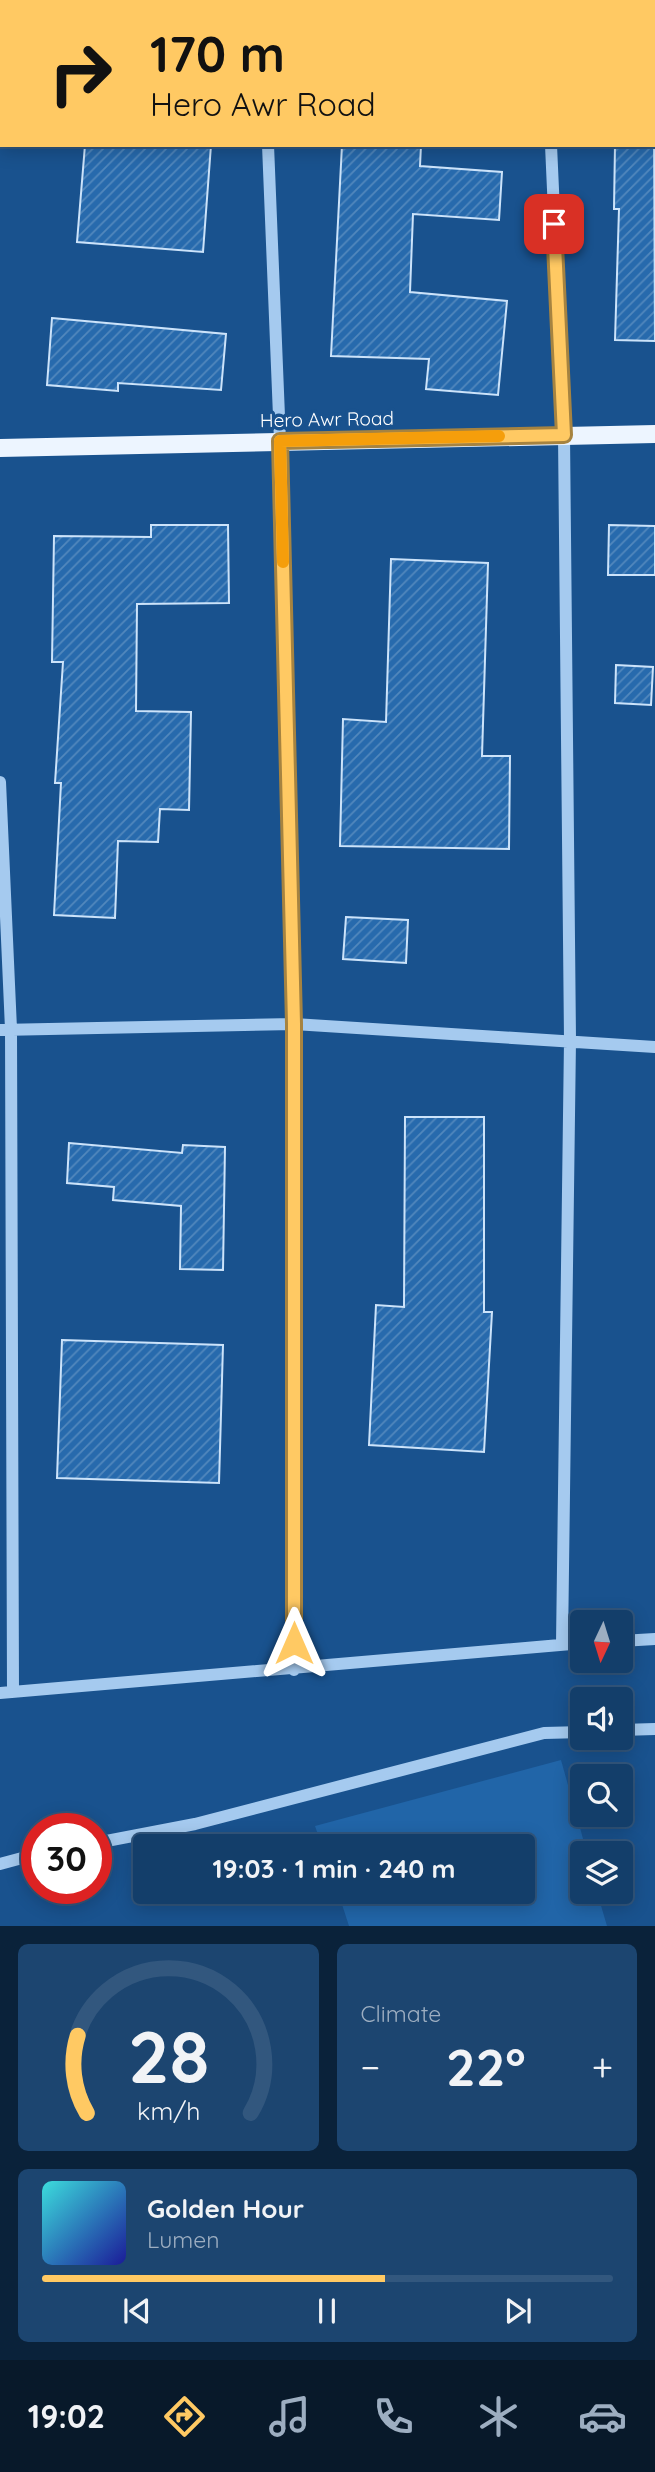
<!DOCTYPE html>
<meta charset="utf-8">
<style>
body{margin:0;font-family:Quicksand,sans-serif;background:#1c4570;color:#f1f3f6;height:100vh;display:flex;flex-direction:column;font-size:26px;white-space:nowrap}
*{box-sizing:border-box;margin:0}
p{font-size:23px;color:#9daec1}
.icon{flex:none;width:38px;height:38px;fill:none;stroke:currentColor;stroke-width:2;stroke-linecap:round;stroke-linejoin:round}
.map{position:relative;height:1926px;overflow:hidden}
.drawer{display:flex;flex-direction:column;gap:18px;padding:18px;background:#0a223a;flex:1}
.drawer>*{flex:none}
.banner{position:absolute;left:0px;top:0px;width:656px;height:147px;box-shadow:0 4px 18px #0003,0 0 0 2px #32577e;background:#ffc963;color:#111;overflow:hidden}
.needle{width:46px;rotate:184deg}
.buttons{position:absolute;left:570px;top:1610px;display:grid;gap:14px}
.buttons a{display:grid;place-items:center;width:63px;height:63px;border-radius:7px;background:#133e6a;box-shadow:0 4px 18px #0003,0 0 0 2px #32577e;font-size:35px}
.speed{position:absolute;left:21px;top:1813px;display:flex;gap:14px;font-size:35px;font-weight:700;text-align:center}
.speed>*{display:grid;place-content:center;width:91px;height:91px;border-radius:50%;background:#133e6a;box-shadow:0 4px 18px #0003,0 0 0 2px #32577e;line-height:1}
.speed .limit{border:10px solid #d22;background:#fff;color:#111}
.pin{position:absolute;display:grid;place-items:center;width:60px;height:60px;color:#fff;margin:-30px;border-radius:14px;box-shadow:0 4px 10px #0006}
.me{position:absolute;width:77px;margin:-38px;rotate:0deg;stroke-linejoin:round;filter:drop-shadow(0 0 5px #0008)}
.turn{display:flex;align-items:center;gap:24px;height:147px;padding:0 35px;font-size:32px}
.turn .icon{width:91px;height:91px;stroke-width:2.5}
.turn b{display:block;font-size:49px;line-height:60px}
.big{font-size:52px;font-weight:700;line-height:1.1}
.drawer .tile{flex:1;display:flex;flex-direction:column;justify-content:center;gap:10px;min-width:0;padding:0 24px;border-radius:10px;background:#1c4570}
.drawer .dial{align-items:center;gap:0}
.dial svg{height:182px;overflow:visible;fill:none;stroke:#32577e;stroke-width:7;stroke-linecap:round;text-anchor:middle}
.dial text{fill:#f1f3f6;stroke:none}
.song{display:flex;align-items:center;gap:21px}
.cover{width:84px;height:84px;border-radius:10px;background:linear-gradient(135deg,hsl(180 70% 55%),hsl(240 70% 35%))}
.played{height:7px;border-radius:4px;background:linear-gradient(90deg,#ffc963 60%,#32577e 60%)}
.keys{display:flex;justify-content:space-around;direction:ltr}
.heat{display:flex;justify-content:space-between;align-items:center;font-size:38px;direction:ltr}
.drawer .tiles{flex:1;display:grid;gap:18px;grid-template-columns:1fr 1fr}
.tile:last-child{grid-column:span 2}
.trip{position:absolute;left:133px;top:1834px;width:402px;height:70px;border-radius:7px;background:#133e6a;box-shadow:0 4px 18px #0003,0 0 0 2px #32577e;font-weight:700;line-height:70px;text-align:center}
.tabs{display:flex;height:112px;justify-content:space-around;align-items:center;background:#08192a;color:#9daec1}
.tabs .icon{width:49px;height:49px}
.tabs .current{color:#ffc963}
.tabs b{font-size:32px;color:#f1f3f6}
.map>svg:first-child{display:block}
.green{fill:#2165a8}
.building{fill:url(#building-hatch);stroke:#cce3fa;stroke-width:2}
.lines{fill:none;stroke-linecap:round;stroke-linejoin:round}
.minor{stroke:#a5caef;stroke-width:12}
.major{stroke:#edf5ff;stroke-width:18}
.route-casing{stroke:#a68340;stroke-width:18}
.route{stroke:#ffc963;stroke-width:12}
.slow{stroke:#f59e0b;stroke-width:12}
.labels{text-anchor:middle;dominant-baseline:central;stroke-width:7;stroke-linejoin:round;paint-order:stroke}
.street-label{font-size:19px;fill:#fff;stroke:#19528e}
</style>
<div class="map">
<svg width="655" height="1926" viewBox="0 0 655 1926">
<defs>
<pattern id="building-hatch" width="6" height="6" patternUnits="userSpaceOnUse" patternTransform="scale(1.75)"><rect width="6" height="6" fill="#276aad"/><path d="M-1 1l2-2M0 6l6-6M5 7l2-2" fill="none" stroke="#5288bd"/></pattern>
</defs>
<rect width="100%" height="100%" fill="#19528e"/>
<!-- green -->
<path class="green" d="M 561,1760 L 587,1853 L 583,1853 L 583,1892 L 597,1892 L 607,1926 L 349,1926 L 338,1892 L 523,1892 L 523,1846 L 322,1846 L 315,1826 Z"/>
<!-- building -->
<path class="building" d="M 654,116 L 655,341 L 615,340 L 619,209 L 614,209 L 615,145 L 654,145 Z
M 85,145 L 211,145 L 203,252 L 77,242 Z
M 342,145 L 421,145 L 420,166 L 502,172 L 499,220 L 413,214 L 410,292 L 507,301 L 498,395 L 426,389 L 429,359 L 331,356 Z
M 52,318 L 226,334 L 221,390 L 118,383 L 118,391 L 47,385 Z
M 151,525 L 228,525 L 229,603 L 137,604 L 136,711 L 191,712 L 189,810 L 160,809 L 158,842 L 118,841 L 115,918 L 54,915 L 61,783 L 55,783 L 63,662 L 52,662 L 54,536 L 151,537 Z
M 609,525 L 655,526 L 655,575 L 608,575 Z
M 391,559 L 488,563 L 482,756 L 510,756 L 509,849 L 340,846 L 343,719 L 386,722 Z
M 616,665 L 653,667 L 651,705 L 615,703 Z
M 346,917 L 408,920 L 406,963 L 343,959 Z
M 405,1117 L 484,1117 L 484,1312 L 492,1312 L 484,1452 L 369,1445 L 376,1305 L 404,1307 Z
M 69,1143 L 182,1153 L 183,1145 L 225,1147 L 223,1270 L 180,1269 L 181,1206 L 113,1200 L 114,1187 L 67,1183 Z
M 62,1340 L 223,1345 L 219,1483 L 57,1478 Z"/>
<g class="lines">
<!-- minor -->
<path class="minor" d="M 262,0 L 262,2
M 545,0 L 545,2
M 268,145 L 280,441 L 294,1024 L 294,1670
M 551,145 L 564,435 L 570,1040 L 562,1644
M 0,782 L 11,1029 L 13,1692
M 0,1030 L 294,1024 L 655,1047
M 621,1641 L 655,1639
M 0,1693 L 583,1643
M 621,1730 L 655,1729
M 96,1843 L 195,1824 L 544,1733 L 583,1732
M 0,1864 L 37,1854"/>
<!-- major -->
<path class="major" d="M 0,448 L 655,434"/>
</g>
<g class="lines">
<defs>
<path id="route" d="M 294,1643 L 294,1024 L 280,441 L 564,435 L 554,224"/>
</defs>
<!-- route casing -->
<use href="#route" class="route-casing"/>
<!-- route -->
<use href="#route" class="route"/>
<!-- slow -->
<path class="slow" d="M 283,562 L 280,441 L 499,436"/>
</g>
<g class="labels">
<!-- street labels -->
<g class="street-label">
<text transform="translate(327 419) rotate(-1)">Hero Awr Road</text>
</g>
</g>
</svg>
<div class="buttons">
<a><svg class="needle" viewBox="-14 -14 28 28"><path d="M0-13l5 13h-10z" fill="#e53935"/><path d="M0 13l5-13h-10z" fill="#9daec1"/></svg></a>
<a><svg class="icon" aria-label="sound" viewBox="0 0 24 24"><path d="M4 9h4l5-4v14l-5-4H4zM17 9q2 3 0 6"/></svg></a>
<a><svg class="icon" aria-label="search" viewBox="0 0 24 24"><circle cx="10" cy="10" r="6"/><path d="M15 15l6 6"/></svg></a>
<a><svg class="icon" aria-label="layers" viewBox="0 0 24 24"><path d="M12 4l9 5-9 5-9-5zM3 14l9 5 9-5"/></svg></a>
</div>
<div class="speed"><div class="limit">30</div></div>
<div class="pin" style="left:554px;top:224px;background:#d93025"><svg class="icon" aria-label="arrive" viewBox="0 0 24 24"><path d="M6 21V4h12l-3 4 3 4H6"/></svg></div>
<svg class="me" style="left:294px;top:1643px" viewBox="-20 -20 40 40"><path d="M0-17L14 15 0 8-14 15z" fill="#ffc963" stroke="#fff" stroke-width="4"/></svg>
<div class="trip">19:03 · 1 min · 240 m</div>
<div class="banner">
<div class="turn"><svg class="icon" aria-label="right" viewBox="0 0 24 24"><path d="M7 20v-9h11M14 6l5 5-5 5"/></svg><div><b>170 m</b>Hero Awr Road</div></div>
</div>
</div>
<section class="drawer">
<div class="tiles">
<div class="tile dial"><svg viewBox="0 0 100 80">
<path d="M14 69A42 42 0 1 1 86 69"/>
<path d="M14 69A42 42 0 0 1 10 35" stroke="#ffc963"/>
<text x="50" y="56" font-size="32" font-weight="700">28</text>
<text x="50" y="72" font-size="11">km/h</text>
</svg></div>
<div class="tile"><p>Climate</p>
<div class="heat"><a>−</a><b class="big">22°</b><a>+</a></div>
</div>
<div class="tile">
<div class="song"><i class="cover"></i><div><b>Golden Hour</b><p>Lumen</p></div></div>
<div class="played"></div>
<div class="keys"><svg class="icon" aria-label="previous" viewBox="0 0 24 24"><path d="M18 5L8 12l10 7zM5 5v14"/></svg><svg class="icon" aria-label="pause" viewBox="0 0 24 24"><path d="M8 5v14M16 5v14"/></svg><svg class="icon" aria-label="next" viewBox="0 0 24 24"><path d="M6 5l10 7-10 7zM19 5v14"/></svg></div>
</div>
</div>
</section>
<nav class="tabs">
<b>19:02</b>
<svg class="icon current" aria-label="directions" viewBox="0 0 24 24"><path d="M12 3l9 9-9 9-9-9zM9 14v-3h6M13 9l2 2-2 2"/></svg>
<svg class="icon" aria-label="music" viewBox="0 0 24 24"><path d="M9 18V5l10-2v13"/><circle cx="6" cy="18" r="3"/><circle cx="16" cy="16" r="3"/></svg>
<svg class="icon" aria-label="phone" viewBox="0 0 24 24"><path d="M5 4h4l2 5-3 2q2 4 5 5l2-3 5 2v4C11 20 4 13 5 4z"/></svg>
<svg class="icon" aria-label="climate" viewBox="0 0 24 24"><path d="M12 3v18M4 7l16 10M4 17L20 7"/></svg>
<svg class="icon" aria-label="car" viewBox="0 0 24 24"><path d="M5 17H2v-5l4-1 3-4h7l3 4 3 1v5h-3M9 17h6M6 11h13"/><circle cx="7" cy="17" r="2"/><circle cx="17" cy="17" r="2"/></svg>
</nav>
